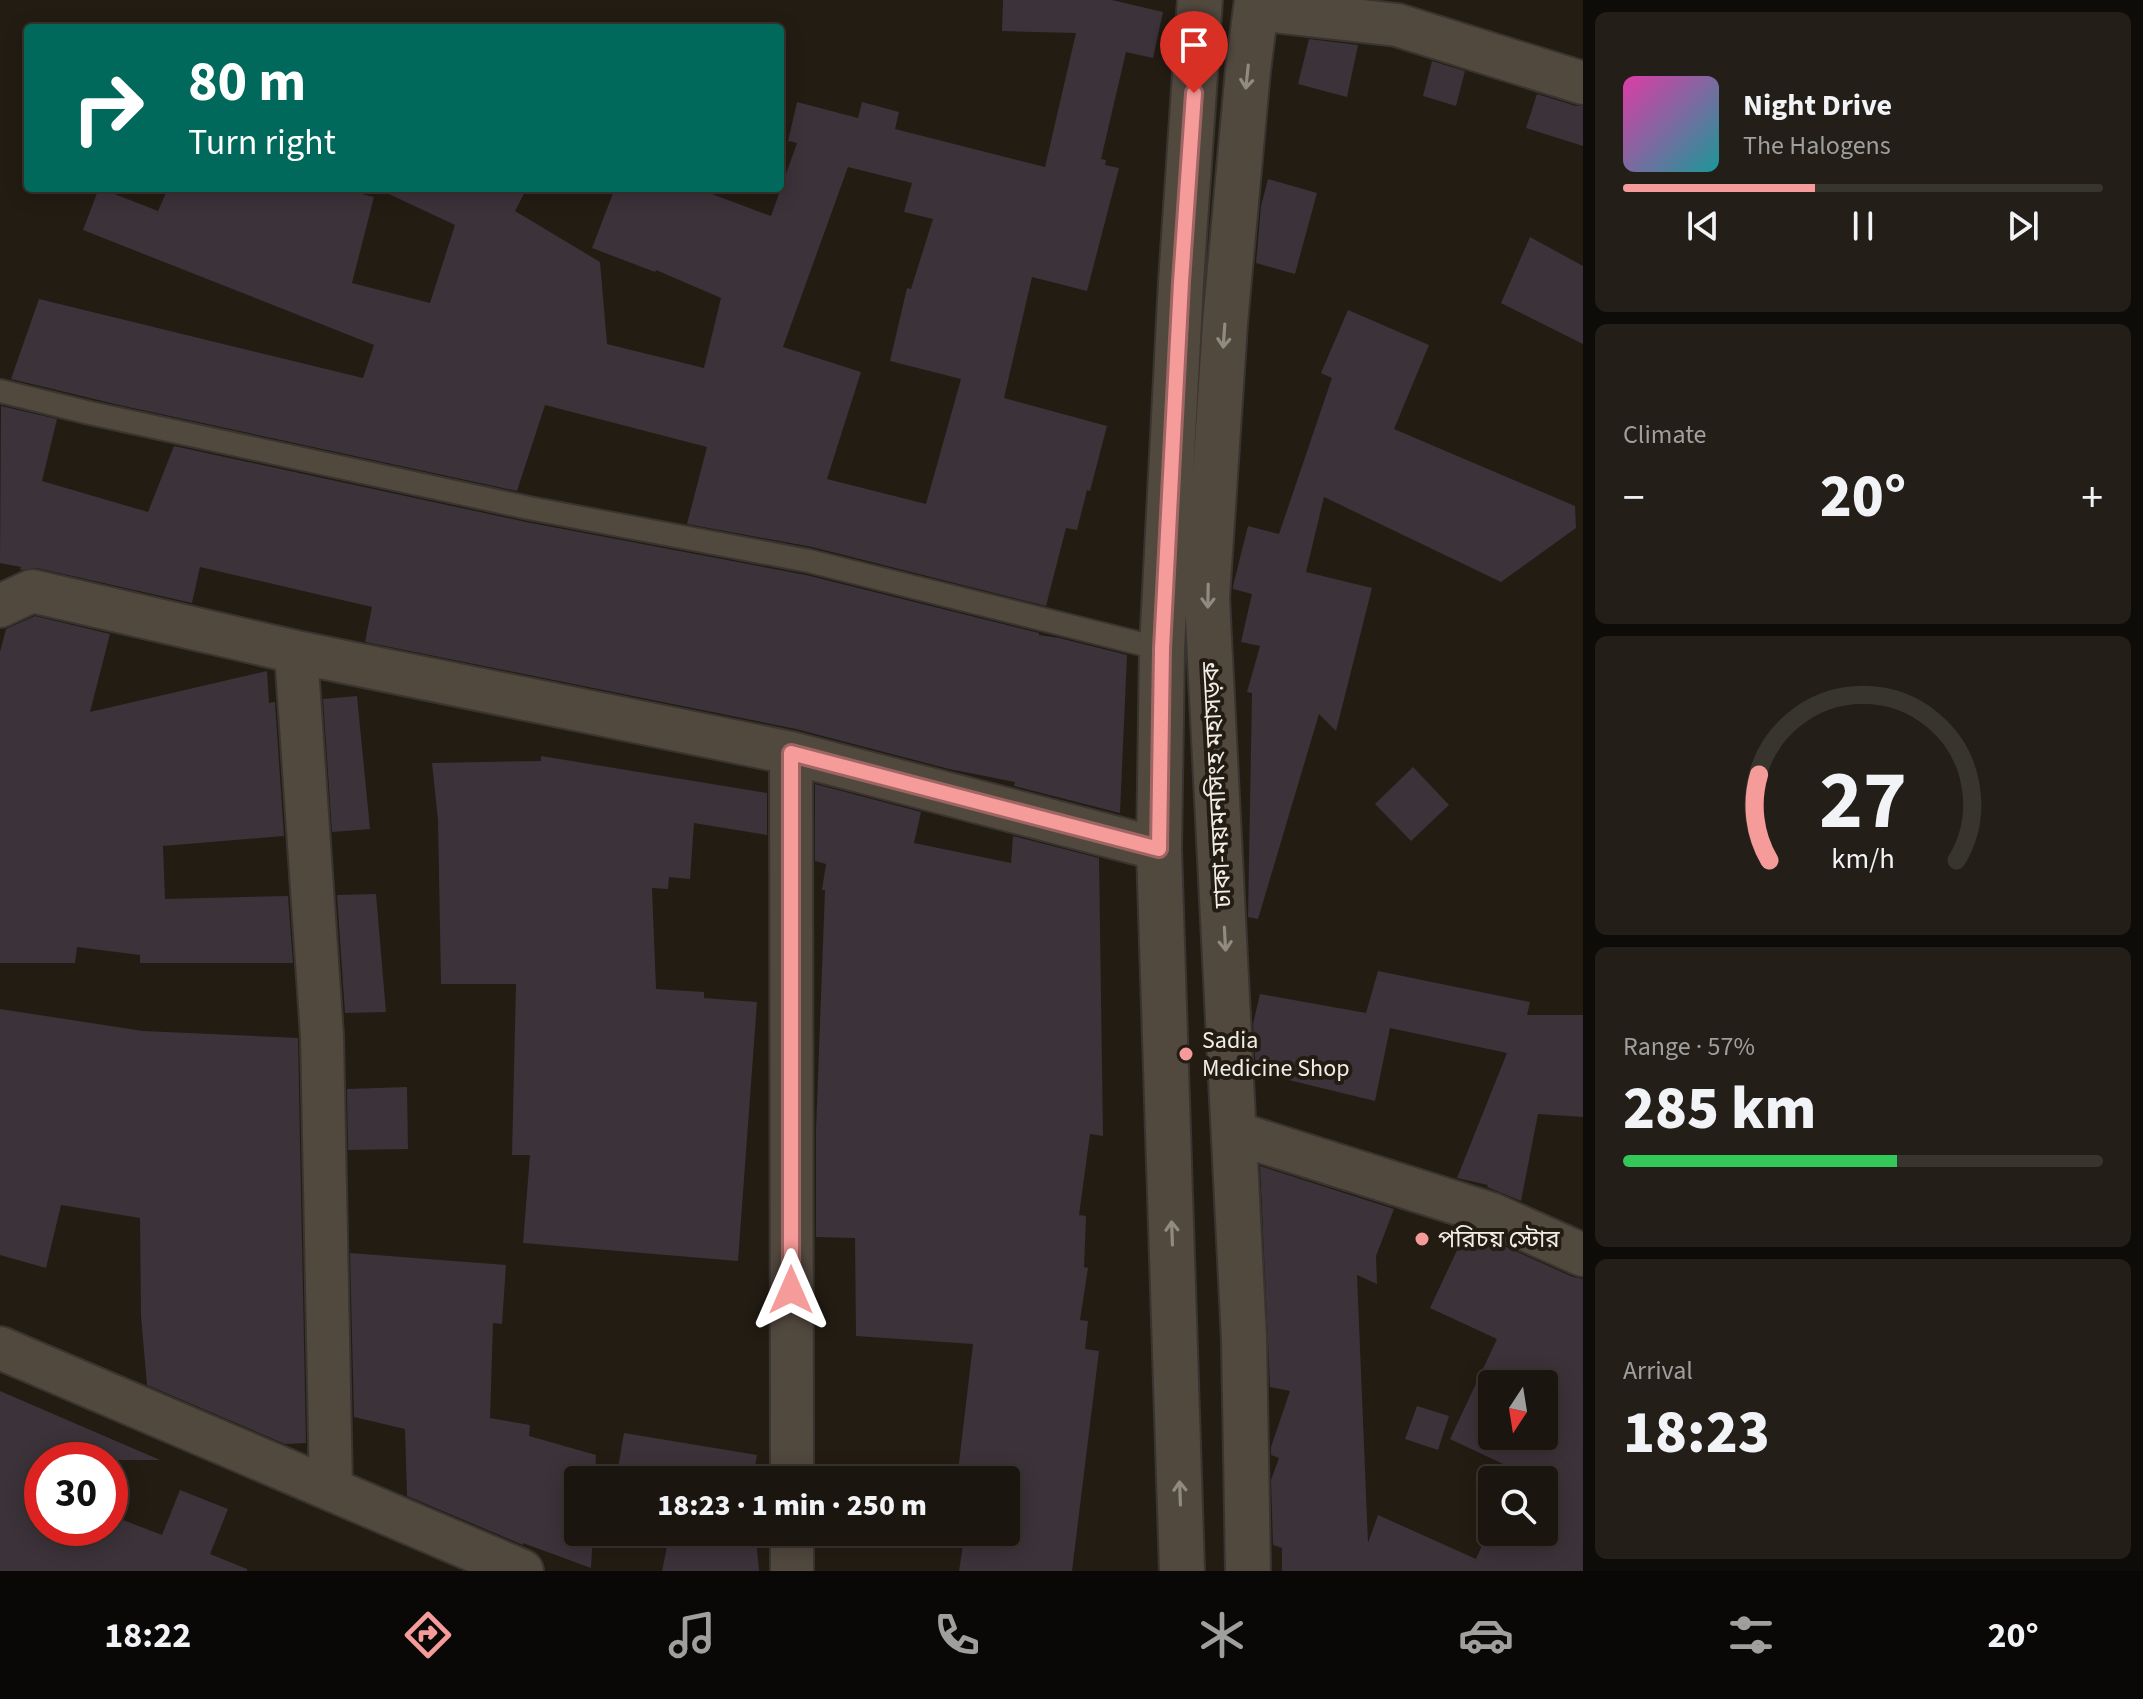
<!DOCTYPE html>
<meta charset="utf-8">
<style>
body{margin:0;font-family:"Source Sans 3","Noto Sans Bengali",sans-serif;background:#231e17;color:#f1f3f6;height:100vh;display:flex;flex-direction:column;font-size:30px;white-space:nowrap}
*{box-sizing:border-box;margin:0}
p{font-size:26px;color:#9f9f9e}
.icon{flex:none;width:44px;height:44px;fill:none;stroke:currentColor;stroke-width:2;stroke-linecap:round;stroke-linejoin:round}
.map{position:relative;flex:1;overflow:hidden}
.drawer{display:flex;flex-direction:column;gap:12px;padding:12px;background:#0e0c08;width:560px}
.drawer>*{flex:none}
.top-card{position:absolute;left:24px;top:24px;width:760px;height:168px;border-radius:8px;box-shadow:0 4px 20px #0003,0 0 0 2px #38342e;background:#00695c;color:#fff;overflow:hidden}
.needle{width:52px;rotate:192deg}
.controls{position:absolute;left:1478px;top:1370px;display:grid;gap:16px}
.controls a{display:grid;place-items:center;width:80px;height:80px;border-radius:8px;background:#1a150e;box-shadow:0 4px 20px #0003,0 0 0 2px #38342e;font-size:40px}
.speed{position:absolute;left:24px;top:1442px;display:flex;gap:16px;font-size:40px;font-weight:700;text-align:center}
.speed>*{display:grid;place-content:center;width:104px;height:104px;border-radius:50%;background:#1a150e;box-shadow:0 4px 20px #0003,0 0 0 2px #38342e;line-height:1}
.speed .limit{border:12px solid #d22;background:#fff;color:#111}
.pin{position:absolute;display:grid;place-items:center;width:68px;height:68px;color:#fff;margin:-82px -34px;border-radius:50% 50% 50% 0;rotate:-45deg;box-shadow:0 0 8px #0007}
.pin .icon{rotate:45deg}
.me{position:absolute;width:88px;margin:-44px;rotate:0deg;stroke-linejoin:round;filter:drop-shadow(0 0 6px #0008)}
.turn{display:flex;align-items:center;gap:28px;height:168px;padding:0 32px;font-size:36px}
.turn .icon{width:104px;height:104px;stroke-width:2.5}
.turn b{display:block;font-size:56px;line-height:68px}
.big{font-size:60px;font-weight:800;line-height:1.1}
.drawer .tile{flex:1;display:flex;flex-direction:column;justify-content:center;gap:12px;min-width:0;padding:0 28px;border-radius:12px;background:#231e17}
.drawer .dial{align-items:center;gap:0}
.dial svg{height:208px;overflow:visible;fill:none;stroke:#38342e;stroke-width:7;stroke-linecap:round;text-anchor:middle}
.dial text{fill:#f1f3f6;stroke:none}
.song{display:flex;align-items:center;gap:24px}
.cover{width:96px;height:96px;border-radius:12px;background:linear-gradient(135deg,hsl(320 70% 55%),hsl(180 70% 35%))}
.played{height:8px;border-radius:4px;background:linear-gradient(90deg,#f59b99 40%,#38342e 40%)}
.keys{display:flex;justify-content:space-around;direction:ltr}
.heat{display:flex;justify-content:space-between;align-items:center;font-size:44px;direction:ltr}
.charge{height:12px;border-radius:6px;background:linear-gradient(90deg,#34c759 57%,#38342e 0)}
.trip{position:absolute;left:564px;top:1466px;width:456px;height:80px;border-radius:8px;background:#1a150e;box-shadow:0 4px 20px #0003,0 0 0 2px #38342e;font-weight:800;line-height:80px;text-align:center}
.menu{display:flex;height:128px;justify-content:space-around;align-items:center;background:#0a0806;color:#9f9f9e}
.menu .icon{width:56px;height:56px}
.menu .current{color:#f59b99}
.menu b{font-size:36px;color:#f1f3f6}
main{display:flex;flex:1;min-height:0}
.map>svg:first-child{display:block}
.building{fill:#3c323a;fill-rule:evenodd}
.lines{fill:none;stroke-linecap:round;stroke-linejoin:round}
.lane-casing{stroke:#3a3430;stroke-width:26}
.street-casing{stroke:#3a3430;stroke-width:46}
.secondary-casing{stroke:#3a3430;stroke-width:48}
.lane{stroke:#51483e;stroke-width:22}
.street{stroke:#51483e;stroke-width:42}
.secondary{stroke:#51483e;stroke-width:44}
.oneway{stroke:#918a81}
.route-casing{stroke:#9f6563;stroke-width:20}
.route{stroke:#f59b99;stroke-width:14}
.poi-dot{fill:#f59b99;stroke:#231c13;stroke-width:3}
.labels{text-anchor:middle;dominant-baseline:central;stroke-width:8;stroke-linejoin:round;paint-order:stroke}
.street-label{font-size:24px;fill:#f1ece6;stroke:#231c13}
.poi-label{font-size:24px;fill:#f1ece6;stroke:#231c13;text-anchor:start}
</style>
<main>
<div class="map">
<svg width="1583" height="1571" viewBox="0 0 1583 1571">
<rect width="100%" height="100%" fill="#231c13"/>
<!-- building -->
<path class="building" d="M 1003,0 L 1112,0 L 1163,12 L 1153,58 L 1126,52 L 1101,159 L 1106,160 L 1105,165 L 1119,168 L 1087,291 L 1032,277 L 1004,398 L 1107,426 L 1090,491 L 1087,490 L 1077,530 L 1066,528 L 1046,606 L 812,547 L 687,524 L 707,447 L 545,405 L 517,491 L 119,405 L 11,379 L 39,299 L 363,378 L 374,345 L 83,230 L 99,188 L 158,211 L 168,188 L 338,188 L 374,197 L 352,283 L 430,303 L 455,225 L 376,188 L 527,188 L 515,211 L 600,262 L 607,344 L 704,368 L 721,298 L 656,270 L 655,272 L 592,248 L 615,188 L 696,188 L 771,216 L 797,143 L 788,141 L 797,102 L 858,118 L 862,102 L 899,112 L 895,129 L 1045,167 L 1076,33 L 1002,31 ZM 848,167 L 912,183 L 904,212 L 933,219 L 911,289 L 907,288 L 890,361 L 961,379 L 926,504 L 827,479 L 861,372 L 783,347 Z
M 1309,39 L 1358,45 L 1347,97 L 1298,84 Z
M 1432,61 L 1465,71 L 1456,106 L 1423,96 Z
M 1537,94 L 1576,106 L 1583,106 L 1583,146 L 1526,128 Z
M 1268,179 L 1317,193 L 1295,274 L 1256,263 L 1261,206 Z
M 1530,237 L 1583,266 L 1583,344 L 1501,303 Z
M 1348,310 L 1429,345 L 1394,429 L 1575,506 L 1576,528 L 1501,582 L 1324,497 L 1306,572 L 1372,588 L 1336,731 L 1319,714 L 1258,919 L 1248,917 L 1252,693 L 1247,692 L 1260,646 L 1241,642 L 1252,594 L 1233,589 L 1233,586 L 1248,526 L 1279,534 L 1332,378 L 1321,373 Z
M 1,406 L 57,419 L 42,481 L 148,512 L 174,446 L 526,522 L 806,575 L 1039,633 L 1039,635 L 1059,638 L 1127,655 L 1120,813 L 1014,786 L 1015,782 L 949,769 L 796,729 L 365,642 L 372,607 L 200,567 L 192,603 L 37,568 L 20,570 L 21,567 L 0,563 Z
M 35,616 L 110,634 L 90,712 L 267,671 L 269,703 L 275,702 L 284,836 L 163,846 L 165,899 L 288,896 L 293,963 L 140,963 L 140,955 L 77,947 L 75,963 L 0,963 L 0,652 L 6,629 Z
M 357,696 L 370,829 L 332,832 L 323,699 Z
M 541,756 L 767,793 L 767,835 L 694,823 L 690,879 L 669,877 L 668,889 L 652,888 L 656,989 L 704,992 L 704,998 L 757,1002 L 738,1261 L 523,1243 L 530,1155 L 512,1155 L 516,984 L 441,984 L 438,820 L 432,763 L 541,761 Z
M 1413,767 L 1449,805 L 1411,841 L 1375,804 Z
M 815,784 L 921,812 L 914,843 L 1011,863 L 1013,836 L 1099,858 L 1103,1136 L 1090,1134 L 1079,1215 L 1086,1216 L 1084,1267 L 1088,1268 L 1080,1320 L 1088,1321 L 1085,1349 L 1099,1351 L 1072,1571 L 959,1571 L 965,1532 L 1006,1532 L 1006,1480 L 957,1480 L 973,1344 L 856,1336 L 855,1238 L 816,1237 L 816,1130 L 825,890 L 822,890 L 826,864 L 815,861 Z
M 376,894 L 386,1012 L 345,1013 L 337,895 Z
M 1378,971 L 1530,1002 L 1527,1015 L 1583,1015 L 1583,1117 L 1538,1114 L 1521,1201 L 1487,1187 L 1488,1185 L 1457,1178 L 1507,1053 L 1390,1028 L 1375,1101 L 1256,1072 L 1253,1024 L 1260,994 L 1366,1013 Z
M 0,1009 L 143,1031 L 298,1038 L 306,1443 L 285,1444 L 147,1385 L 141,1316 L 140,1218 L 61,1205 L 46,1268 L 0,1255 Z
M 407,1087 L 408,1149 L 348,1150 L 347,1089 Z
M 1260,1166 L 1394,1209 L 1376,1256 L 1377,1284 L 1357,1275 L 1368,1543 L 1378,1515 L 1476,1559 L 1492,1523 L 1492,1532 L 1544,1532 L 1544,1480 L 1512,1480 L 1516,1470 L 1450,1439 L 1497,1339 L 1430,1308 L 1466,1231 L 1482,1236 L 1573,1277 L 1583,1279 L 1583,1571 L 1282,1571 L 1282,1548 L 1273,1545 L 1271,1480 L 1279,1458 L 1271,1455 L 1271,1447 L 1290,1391 L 1270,1387 ZM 1492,1384 L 1544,1384 L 1544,1436 L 1492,1436 Z
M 350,1253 L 506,1265 L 502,1324 L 493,1323 L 490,1418 L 530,1425 L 529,1436 L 596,1455 L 595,1480 L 578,1480 L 578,1532 L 593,1532 L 591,1568 L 523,1543 L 523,1545 L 407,1496 L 405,1429 L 354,1417 Z
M 0,1391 L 160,1460 L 42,1460 L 42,1528 L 110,1528 L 110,1515 L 162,1535 L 180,1490 L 228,1509 L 210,1554 L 247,1569 L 247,1571 L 0,1571 Z
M 1417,1406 L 1449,1416 L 1438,1450 L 1405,1439 Z
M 624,1433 L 757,1455 L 753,1480 L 616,1480 Z
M 670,1532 L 744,1532 L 743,1536 L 756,1538 L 759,1571 L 662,1571 Z"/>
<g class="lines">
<defs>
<path id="lane" d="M 0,391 L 90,413 L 529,508 L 809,561 L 1162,649"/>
<path id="street" d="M 1256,9 L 1397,25 L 1583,83
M 0,606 L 32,591 L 296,652 L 791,753 L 1159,849
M 296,652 L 322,1036 L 331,1489
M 791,753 L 792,1480
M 1235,1133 L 1491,1214 L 1583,1255
M 0,1348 L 522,1571
M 792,1532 L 792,1571"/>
<path id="secondary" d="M 1182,1571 L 1159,849 L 1162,649 L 1181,282 L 1200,0
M 1248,1571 L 1244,1339 L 1207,598 L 1225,323 L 1248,70 L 1257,0"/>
</defs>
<!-- lane casing -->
<use href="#lane" class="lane-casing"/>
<!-- street casing -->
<use href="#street" class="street-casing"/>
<!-- secondary casing -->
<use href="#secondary" class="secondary-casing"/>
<!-- lane -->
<use href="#lane" class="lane"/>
<!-- street -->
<use href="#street" class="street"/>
<!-- secondary -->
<use href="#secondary" class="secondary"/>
</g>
<!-- one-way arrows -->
<defs><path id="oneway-shaft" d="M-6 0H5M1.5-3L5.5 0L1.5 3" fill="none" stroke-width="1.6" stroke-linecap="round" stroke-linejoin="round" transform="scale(2)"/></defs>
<g class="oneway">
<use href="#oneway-shaft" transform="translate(1247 77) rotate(96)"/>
<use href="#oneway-shaft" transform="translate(1224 336) rotate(94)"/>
<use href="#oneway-shaft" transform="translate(1208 596) rotate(91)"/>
<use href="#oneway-shaft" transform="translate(1225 939) rotate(87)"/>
<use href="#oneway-shaft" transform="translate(1172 1233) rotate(-92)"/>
<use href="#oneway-shaft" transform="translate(1180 1493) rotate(-92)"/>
</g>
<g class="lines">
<defs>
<path id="route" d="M 791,1290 L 791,753 L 1159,849 L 1162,649 L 1181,282 L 1194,93"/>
</defs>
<!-- route casing -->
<use href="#route" class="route-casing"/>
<!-- route -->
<use href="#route" class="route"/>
</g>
<!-- markers -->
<g class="poi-dot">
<circle cx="1186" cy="1054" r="8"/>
<circle cx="1422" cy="1239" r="8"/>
</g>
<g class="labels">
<!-- street labels -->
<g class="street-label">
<text transform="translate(1217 785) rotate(-93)">ঢাকা-ময়মনসিংহ মহাসড়ক</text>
</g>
<!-- poi labels -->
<g class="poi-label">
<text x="1202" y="1040">Sadia<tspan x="1202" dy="28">Medicine Shop</tspan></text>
<text x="1438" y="1239">পরিচয় স্টোর</text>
</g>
</g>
</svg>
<div class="controls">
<a><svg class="needle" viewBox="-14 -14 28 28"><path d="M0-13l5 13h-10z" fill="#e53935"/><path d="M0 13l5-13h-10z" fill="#9f9f9e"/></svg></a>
<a><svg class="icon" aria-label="search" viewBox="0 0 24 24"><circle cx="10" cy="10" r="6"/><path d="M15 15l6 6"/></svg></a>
</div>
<div class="speed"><div class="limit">30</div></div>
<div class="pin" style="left:1194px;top:93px;background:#d93025"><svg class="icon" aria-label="arrive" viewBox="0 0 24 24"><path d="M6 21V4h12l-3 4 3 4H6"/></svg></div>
<svg class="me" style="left:791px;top:1290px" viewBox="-20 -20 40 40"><path d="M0-17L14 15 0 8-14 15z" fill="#f59b99" stroke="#fff" stroke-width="4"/></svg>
<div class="trip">18:23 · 1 min · 250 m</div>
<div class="top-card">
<div class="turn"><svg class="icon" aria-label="right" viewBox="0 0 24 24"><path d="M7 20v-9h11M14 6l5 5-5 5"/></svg><div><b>80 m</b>Turn right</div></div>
</div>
</div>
<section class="drawer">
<div class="tile">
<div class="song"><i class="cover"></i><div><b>Night Drive</b><p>The Halogens</p></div></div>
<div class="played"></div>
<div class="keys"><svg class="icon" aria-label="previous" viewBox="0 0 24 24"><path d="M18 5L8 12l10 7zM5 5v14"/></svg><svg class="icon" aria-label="pause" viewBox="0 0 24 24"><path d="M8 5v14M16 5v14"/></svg><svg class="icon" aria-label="next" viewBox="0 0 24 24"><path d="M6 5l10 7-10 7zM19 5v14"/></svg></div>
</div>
<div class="tile"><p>Climate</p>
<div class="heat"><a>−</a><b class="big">20°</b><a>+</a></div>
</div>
<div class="tile dial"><svg viewBox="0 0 100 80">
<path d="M14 69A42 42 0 1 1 86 69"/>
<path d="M14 69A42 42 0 0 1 10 36" stroke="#f59b99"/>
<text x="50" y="56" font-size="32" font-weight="700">27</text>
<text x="50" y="72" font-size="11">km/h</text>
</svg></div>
<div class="tile"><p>Range · 57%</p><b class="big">285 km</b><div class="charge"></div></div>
<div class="tile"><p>Arrival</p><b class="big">18:23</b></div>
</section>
</main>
<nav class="menu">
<b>18:22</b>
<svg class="icon current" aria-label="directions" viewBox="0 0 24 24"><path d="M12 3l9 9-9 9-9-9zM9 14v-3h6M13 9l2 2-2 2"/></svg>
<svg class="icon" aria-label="music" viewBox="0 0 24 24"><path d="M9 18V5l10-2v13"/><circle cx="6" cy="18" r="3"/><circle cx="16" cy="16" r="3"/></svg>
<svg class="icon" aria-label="phone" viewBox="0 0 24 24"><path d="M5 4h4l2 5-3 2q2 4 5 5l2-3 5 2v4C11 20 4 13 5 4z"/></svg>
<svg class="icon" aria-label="climate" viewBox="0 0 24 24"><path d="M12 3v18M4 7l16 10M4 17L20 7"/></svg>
<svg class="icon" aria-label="car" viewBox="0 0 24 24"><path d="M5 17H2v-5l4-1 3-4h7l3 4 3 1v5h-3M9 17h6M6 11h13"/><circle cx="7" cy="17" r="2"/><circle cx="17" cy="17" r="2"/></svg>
<svg class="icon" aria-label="filters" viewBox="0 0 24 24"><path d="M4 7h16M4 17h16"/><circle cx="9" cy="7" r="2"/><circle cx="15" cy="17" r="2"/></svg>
<b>20°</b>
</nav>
